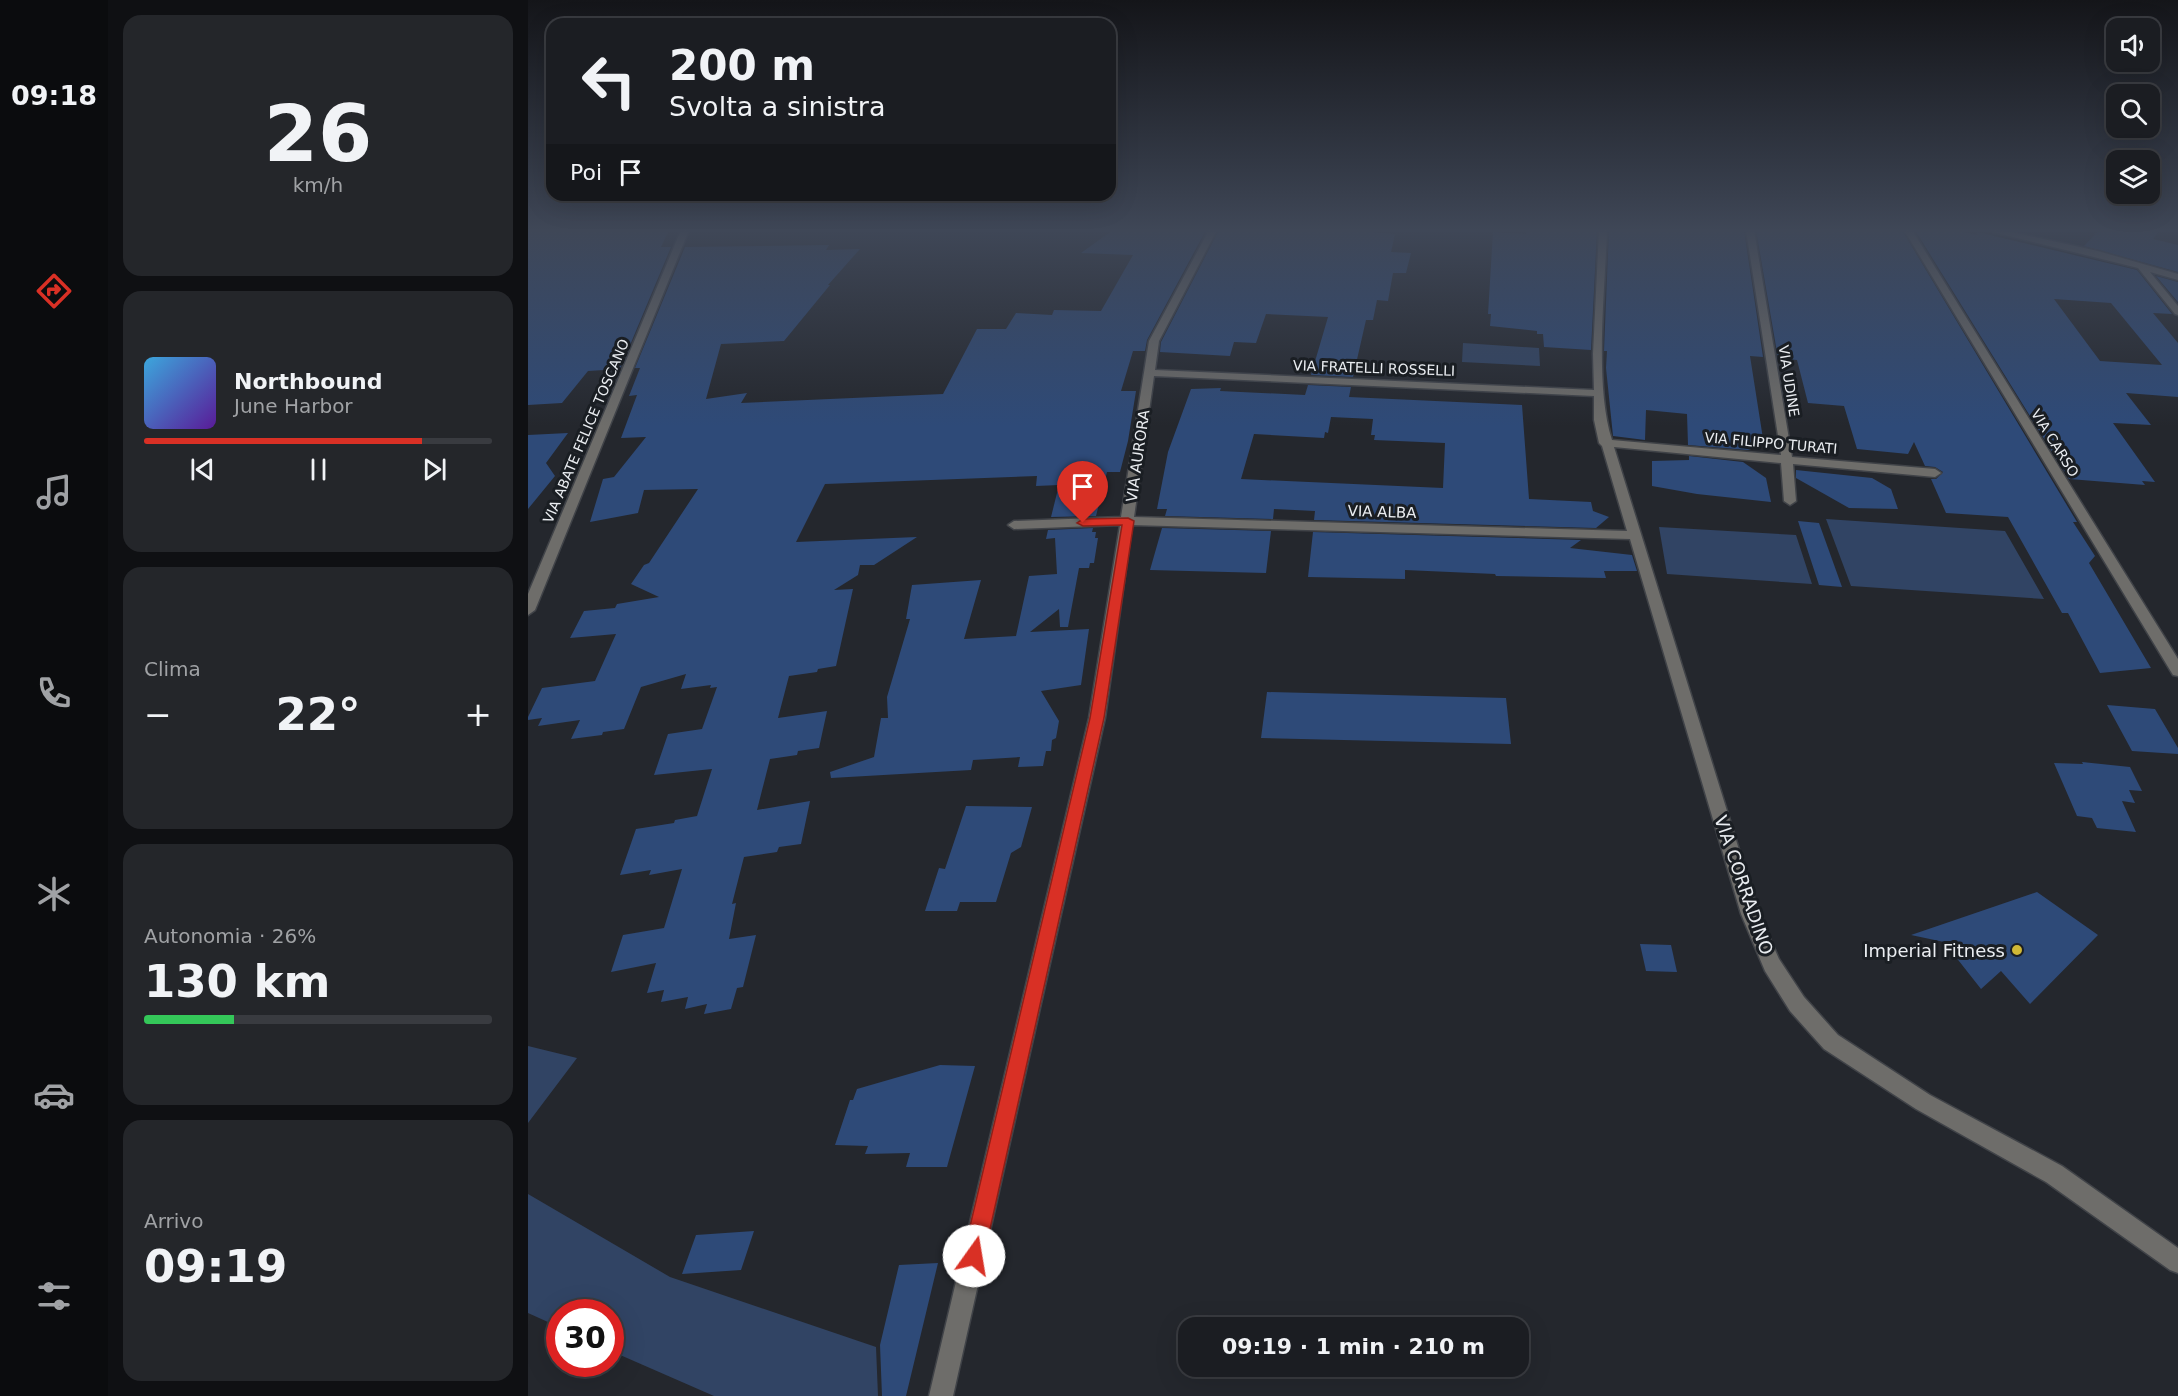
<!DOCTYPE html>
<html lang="it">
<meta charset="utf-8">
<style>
body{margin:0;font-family:"DejaVu Sans",sans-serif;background:#24262a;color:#f1f3f6;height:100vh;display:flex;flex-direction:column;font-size:22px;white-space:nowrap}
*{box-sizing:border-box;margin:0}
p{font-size:20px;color:#a0a2a5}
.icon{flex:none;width:33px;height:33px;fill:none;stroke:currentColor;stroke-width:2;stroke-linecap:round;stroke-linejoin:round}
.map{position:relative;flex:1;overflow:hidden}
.panel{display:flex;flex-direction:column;gap:15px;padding:15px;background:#0f1013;width:420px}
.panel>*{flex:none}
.top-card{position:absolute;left:18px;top:18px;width:570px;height:183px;border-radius:18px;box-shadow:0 6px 24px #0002,0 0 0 2px #393b40;background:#1b1d22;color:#f1f3f6;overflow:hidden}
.tools{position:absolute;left:1578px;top:18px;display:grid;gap:12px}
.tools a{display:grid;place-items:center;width:54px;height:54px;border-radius:12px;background:#1b1d22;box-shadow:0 6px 24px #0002,0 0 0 2px #393b40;font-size:30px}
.speed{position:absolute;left:18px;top:1299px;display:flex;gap:12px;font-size:30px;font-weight:700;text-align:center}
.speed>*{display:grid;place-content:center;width:78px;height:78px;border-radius:50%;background:#1b1d22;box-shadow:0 6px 24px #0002,0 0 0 2px #393b40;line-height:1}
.speed .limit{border:9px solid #d22;background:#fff;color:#111}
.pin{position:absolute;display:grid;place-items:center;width:51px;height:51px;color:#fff;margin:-62px -26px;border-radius:50% 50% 50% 0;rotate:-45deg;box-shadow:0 0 6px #0007}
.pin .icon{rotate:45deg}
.me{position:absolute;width:66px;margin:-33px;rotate:13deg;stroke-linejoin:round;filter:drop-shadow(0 0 4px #0008)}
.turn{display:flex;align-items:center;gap:21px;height:126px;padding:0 24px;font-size:27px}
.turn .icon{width:78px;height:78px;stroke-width:2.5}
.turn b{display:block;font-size:42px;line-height:51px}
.then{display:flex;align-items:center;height:57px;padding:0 24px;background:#0003;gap:12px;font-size:22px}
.big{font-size:45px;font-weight:700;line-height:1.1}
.panel .widget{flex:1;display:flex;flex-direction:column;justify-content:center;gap:9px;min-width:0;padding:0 21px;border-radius:18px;background:#24262a}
.panel .dial{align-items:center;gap:0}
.dial b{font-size:78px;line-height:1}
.song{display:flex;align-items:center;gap:18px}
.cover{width:72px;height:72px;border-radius:9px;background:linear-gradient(135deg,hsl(200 70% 55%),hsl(270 70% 35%))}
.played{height:6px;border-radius:3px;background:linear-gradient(90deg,#d93025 80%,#393b40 80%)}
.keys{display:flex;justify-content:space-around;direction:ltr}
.heat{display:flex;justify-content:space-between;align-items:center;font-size:33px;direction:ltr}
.charge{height:9px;border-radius:4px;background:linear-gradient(90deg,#34c759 26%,#393b40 0)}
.trip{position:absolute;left:650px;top:1317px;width:351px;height:60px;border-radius:18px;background:#1b1d22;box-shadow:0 6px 24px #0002,0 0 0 2px #393b40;font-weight:700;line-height:60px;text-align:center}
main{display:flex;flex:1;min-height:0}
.menu{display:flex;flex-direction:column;width:108px;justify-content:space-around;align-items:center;background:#0b0c0e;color:#a0a2a5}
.menu .icon{width:42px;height:42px}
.menu .on{color:#d93025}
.menu b{font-size:27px;color:#f1f3f6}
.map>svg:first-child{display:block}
.green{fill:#314464}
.building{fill:#2e4a78;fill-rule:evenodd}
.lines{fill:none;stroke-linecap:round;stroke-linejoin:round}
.minor-casing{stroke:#404348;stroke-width:3}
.minor{fill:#6e6d6a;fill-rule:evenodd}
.route{fill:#d93025;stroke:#8d1f18;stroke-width:1.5}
.poi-dot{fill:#d0b836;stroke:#1a1e23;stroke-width:2}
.labels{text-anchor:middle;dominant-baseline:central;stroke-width:6;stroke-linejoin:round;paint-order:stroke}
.far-street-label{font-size:14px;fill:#eaedf1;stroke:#1a1e23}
.street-label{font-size:15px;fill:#eaedf1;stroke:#1a1e23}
.near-street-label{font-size:18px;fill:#eaedf1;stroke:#1a1e23}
.near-poi-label{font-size:18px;fill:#eaedf1;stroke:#1a1e23;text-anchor:end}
</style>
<main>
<nav class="menu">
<b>09:18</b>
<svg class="icon on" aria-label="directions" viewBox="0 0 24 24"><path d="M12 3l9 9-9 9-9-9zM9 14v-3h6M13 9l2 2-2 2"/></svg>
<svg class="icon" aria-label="music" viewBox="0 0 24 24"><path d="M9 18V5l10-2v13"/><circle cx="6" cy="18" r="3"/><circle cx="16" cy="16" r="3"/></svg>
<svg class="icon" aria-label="phone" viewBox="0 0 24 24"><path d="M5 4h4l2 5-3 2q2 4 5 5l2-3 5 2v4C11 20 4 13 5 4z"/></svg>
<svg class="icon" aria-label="climate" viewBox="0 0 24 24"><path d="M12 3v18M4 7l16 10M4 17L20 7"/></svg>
<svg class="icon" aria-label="car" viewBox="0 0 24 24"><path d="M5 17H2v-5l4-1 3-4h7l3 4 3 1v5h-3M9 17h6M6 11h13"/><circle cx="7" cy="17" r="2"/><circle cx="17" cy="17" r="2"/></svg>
<svg class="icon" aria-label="filters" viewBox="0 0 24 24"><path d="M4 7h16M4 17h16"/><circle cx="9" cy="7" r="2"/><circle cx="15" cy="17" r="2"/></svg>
</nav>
<section class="panel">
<div class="widget dial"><b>26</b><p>km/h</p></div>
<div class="widget">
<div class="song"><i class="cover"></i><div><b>Northbound</b><p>June Harbor</p></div></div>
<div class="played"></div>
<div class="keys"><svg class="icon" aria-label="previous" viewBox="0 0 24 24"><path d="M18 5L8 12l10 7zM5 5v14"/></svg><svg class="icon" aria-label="pause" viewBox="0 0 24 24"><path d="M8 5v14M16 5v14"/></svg><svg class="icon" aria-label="next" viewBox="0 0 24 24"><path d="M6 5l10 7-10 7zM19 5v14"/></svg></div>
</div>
<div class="widget"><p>Clima</p>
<div class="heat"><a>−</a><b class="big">22°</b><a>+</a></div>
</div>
<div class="widget"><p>Autonomia · 26%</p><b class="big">130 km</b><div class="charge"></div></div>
<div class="widget"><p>Arrivo</p><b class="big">09:19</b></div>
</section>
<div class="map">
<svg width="1650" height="1396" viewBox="0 0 1650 1396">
<rect width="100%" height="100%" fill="#24272d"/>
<!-- green -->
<path class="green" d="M 935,343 L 1011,348 L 1012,366 L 934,362 Z
M 1298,519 L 1477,531 L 1516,599 L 1323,586 Z
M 1131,527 L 1268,535 L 1284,584 L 1139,574 Z
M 0,1046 L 49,1058 L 0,1123 Z
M 0,1194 L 142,1277 L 348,1347 L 350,1396 L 186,1396 L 83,1351 L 82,1312 L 32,1312 L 31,1327 L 0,1313 Z"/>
<!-- building -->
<path class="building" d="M 0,230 L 141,230 L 133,247 L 143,247 L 92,369 L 60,371 L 34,403 L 0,405 Z
M 585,230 L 678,230 L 619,340 L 617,351 L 605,351 L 593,391 L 608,391 L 600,441 L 592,472 L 579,472 L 568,516 L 523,517 L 531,485 L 508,486 L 509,476 L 297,484 L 268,542 L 389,537 L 346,565 L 332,565 L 330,575 L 306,590 L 325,589 L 308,666 L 290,669 L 289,672 L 261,676 L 250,718 L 299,711 L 291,748 L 270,751 L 269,755 L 242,759 L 229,810 L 282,801 L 273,844 L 251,847 L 249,852 L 216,857 L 204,904 L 208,903 L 201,939 L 228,935 L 215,987 L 209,988 L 203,1009 L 176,1014 L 179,1004 L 157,1009 L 160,997 L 133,1002 L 136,990 L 119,993 L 128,963 L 83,972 L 95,935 L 136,928 L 154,869 L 121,875 L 123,870 L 92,875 L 108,829 L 146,823 L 147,820 L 169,816 L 184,769 L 126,775 L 140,734 L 174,729 L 189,687 L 182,688 L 183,685 L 153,689 L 158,674 L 113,687 L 96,729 L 75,732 L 74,735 L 43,739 L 52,720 L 10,726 L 14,718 L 0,720 L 0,717 L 14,688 L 67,681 L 88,634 L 42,638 L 56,611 L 87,608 L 89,604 L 131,597 L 103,584 L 116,565 L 121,563 L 170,489 L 116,490 L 110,513 L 62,522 L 75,479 L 86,477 L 118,437 L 93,438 L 109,395 L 101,396 L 112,368 L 107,368 L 157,247 L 301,245 L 298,250 L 332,249 L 300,285 L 302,285 L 256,341 L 193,344 L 178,399 L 219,393 L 213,403 L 415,394 L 449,329 L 478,329 L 488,313 L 524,315 L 526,310 L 573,311 L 605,255 L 553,253 Z
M 691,230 L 844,230 L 843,232 L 867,234 L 863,252 L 883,253 L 878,273 L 865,273 L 860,301 L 849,300 L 845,320 L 838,320 L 825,377 L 783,375 L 800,317 L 738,314 L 728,343 L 706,342 L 702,356 L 632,352 L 633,342 Z
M 998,230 L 1069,230 L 1063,350 L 1016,347 L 1015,334 L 1009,334 L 1009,331 L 962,326 L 963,314 L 960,314 L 965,232 L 998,234 Z
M 1081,230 L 1216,230 L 1235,357 L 1222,356 L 1236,445 L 1220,450 L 1160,445 L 1159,414 L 1118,410 L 1117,440 L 1085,436 L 1078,368 L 1079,351 L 1076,351 Z
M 1228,230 L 1374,230 L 1549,522 L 1545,522 L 1567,556 L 1561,563 L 1623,668 L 1572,673 L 1540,613 L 1534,613 L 1480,517 L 1418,513 L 1403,479 L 1408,479 L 1415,472 L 1407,467 L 1397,466 L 1386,442 L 1380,454 L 1329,449 L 1316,406 L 1280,403 L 1269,360 L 1250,358 Z
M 1387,230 L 1425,230 L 1450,235 L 1449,232 L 1609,270 L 1644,314 L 1625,313 L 1650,343 L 1650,397 L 1598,393 L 1623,425 L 1585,423 L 1627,482 L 1614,481 L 1617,485 L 1541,479 ZM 1526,299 L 1583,303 L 1634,365 L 1572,361 Z
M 1571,230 L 1632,230 L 1625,239 L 1650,245 L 1650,272 L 1556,246 Z
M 1628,276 L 1650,282 L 1650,302 Z
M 780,385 L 823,387 L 821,397 L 994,405 L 1001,499 L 1063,502 L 1065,511 L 1081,517 L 1068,528 L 786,520 L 787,511 L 746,509 L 745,519 L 637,516 L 639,509 L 629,509 L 640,452 L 663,389 L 693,388 L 692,391 L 777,395 ZM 803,417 L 845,419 L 843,435 L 847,435 L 846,440 L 917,443 L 915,488 L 713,479 L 726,434 L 796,438 L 797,432 L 800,433 Z
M 40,433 L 18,463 L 27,476 L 0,509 L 0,435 Z
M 1161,456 L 1215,462 L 1238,478 L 1243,502 L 1169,494 L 1124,486 L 1124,461 L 1161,460 Z
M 1268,470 L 1344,478 L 1363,489 L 1370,509 L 1321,508 L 1268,478 Z
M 1270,521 L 1291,523 L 1314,587 L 1291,585 Z
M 565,528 L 564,532 L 568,532 L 567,538 L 570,538 L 566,563 L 562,563 L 561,568 L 551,568 L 540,627 L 532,627 L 531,609 L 502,632 L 561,629 L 553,685 L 513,691 L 531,721 L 528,738 L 524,740 L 523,751 L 518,751 L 515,766 L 490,767 L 492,757 L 445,760 L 443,770 L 303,778 L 302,772 L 346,757 L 353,718 L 360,718 L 359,697 L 382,619 L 378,619 L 384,585 L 453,580 L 436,639 L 488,636 L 501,576 L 529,574 L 527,538 L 518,539 L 520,530 Z
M 634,528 L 743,531 L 738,573 L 622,570 Z
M 785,532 L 1053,540 L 1042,548 L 1104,555 L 1109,571 L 1076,571 L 1078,578 L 968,576 L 967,574 L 877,570 L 877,579 L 780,577 Z
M 739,692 L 978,698 L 983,744 L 733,738 Z
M 1579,705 L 1627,709 L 1650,748 L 1650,754 L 1604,751 Z
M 1554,762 L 1602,767 L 1614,791 L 1601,790 L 1607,803 L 1594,801 L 1608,832 L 1569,828 L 1564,818 L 1549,816 L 1526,763 L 1555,764 Z
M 438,806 L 504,807 L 493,847 L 483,853 L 468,902 L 432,902 L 429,911 L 397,911 L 411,868 L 417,869 Z
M 1509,892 L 1570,935 L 1502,1004 L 1473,971 L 1453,989 L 1416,942 L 1383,935 Z
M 1112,944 L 1143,945 L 1149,972 L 1118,971 Z
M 412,1065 L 447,1066 L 419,1167 L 378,1167 L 382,1153 L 337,1154 L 340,1146 L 307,1145 L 322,1100 L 325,1100 L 329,1089 Z
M 226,1231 L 213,1270 L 154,1274 L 168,1235 Z
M 410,1263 L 378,1396 L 354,1396 L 352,1345 L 371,1265 Z"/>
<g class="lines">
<defs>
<path id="minor" d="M 153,230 L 161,230 L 7,610 L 0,615 L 0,594 Z
M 681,230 L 689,230 L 631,341 L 627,370 L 1066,390 L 1065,354 L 1071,230 L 1079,230 C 1077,291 1066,384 1084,440 L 1253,455 L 1218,230 L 1226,230 L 1264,457 L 1407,469 L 1413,473 L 1407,477 L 1265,464 L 1268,501 L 1262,505 L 1256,501 L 1253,463 L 1086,447 L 1231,914 L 1251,959 L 1276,997 L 1310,1035 L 1402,1095 L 1534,1166 L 1650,1248 L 1650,1273 L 1642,1270 L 1518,1182 L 1388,1109 L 1296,1049 L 1262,1011 L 1237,971 L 1213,914 L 1102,539 L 604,525 L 577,718 L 425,1396 L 401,1396 L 561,718 L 592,525 L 486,529 L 480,525 L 486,521 L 593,517 L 621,341 ZM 626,376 L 1066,396 L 1066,420 L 1071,443 L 1074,446 L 1099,531 L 606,517 Z
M 1376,230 L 1384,230 L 1650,659 L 1650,676 L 1645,675 Z
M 1457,230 L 1474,230 L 1570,251 L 1650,274 L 1650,280 L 1622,272 L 1650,306 L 1650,315 L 1647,314 L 1610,268 Z"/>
</defs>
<!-- minor casing -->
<use href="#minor" class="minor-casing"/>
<!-- minor -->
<use href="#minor" class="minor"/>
</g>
<!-- sky -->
<linearGradient id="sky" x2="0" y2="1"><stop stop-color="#141519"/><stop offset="0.54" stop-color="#3f4757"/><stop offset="1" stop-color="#3f4757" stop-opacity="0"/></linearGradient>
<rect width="1650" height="426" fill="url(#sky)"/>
<!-- route -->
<path class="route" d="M 600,518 L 606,521 L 576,718 L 456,1256 L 453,1263 L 446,1266 L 438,1263 L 435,1256 L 562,718 L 594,525 L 555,526 L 549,523 L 555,519 Z"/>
<!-- markers -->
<circle class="poi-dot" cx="1489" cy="950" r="6"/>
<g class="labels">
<!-- far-street labels -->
<g class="far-street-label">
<text transform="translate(846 368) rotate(2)">VIA FRATELLI ROSSELLI</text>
<text transform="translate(1261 381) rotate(81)">VIA UDINE</text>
<text transform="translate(58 431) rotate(-67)">VIA ABATE FELICE TOSCANO</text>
<text transform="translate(1243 443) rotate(5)">VIA FILIPPO TURATI</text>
<text transform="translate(1527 443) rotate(58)">VIA CARSO</text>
</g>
<!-- street labels -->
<g class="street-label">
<text transform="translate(610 456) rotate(-82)">VIA AURORA</text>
<text transform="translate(854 512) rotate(2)">VIA ALBA</text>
</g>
<!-- near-street labels -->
<g class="near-street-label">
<text transform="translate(1216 885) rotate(71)">VIA CORRADINO</text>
</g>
<!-- near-poi labels -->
<g class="near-poi-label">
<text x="1477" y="950">Imperial Fitness</text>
</g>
</g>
</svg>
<div class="tools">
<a><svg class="icon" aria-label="sound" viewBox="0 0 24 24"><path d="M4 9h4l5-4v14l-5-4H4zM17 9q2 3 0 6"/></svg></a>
<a><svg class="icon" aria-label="search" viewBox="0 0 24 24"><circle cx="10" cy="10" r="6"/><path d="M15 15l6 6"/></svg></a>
<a><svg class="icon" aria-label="layers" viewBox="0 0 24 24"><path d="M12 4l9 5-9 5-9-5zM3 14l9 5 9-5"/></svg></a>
</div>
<div class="speed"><div class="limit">30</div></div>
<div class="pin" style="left:555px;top:523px;background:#d93025"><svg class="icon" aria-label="arrive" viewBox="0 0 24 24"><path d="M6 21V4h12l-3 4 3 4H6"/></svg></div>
<svg class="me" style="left:446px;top:1256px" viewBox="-20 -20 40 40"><circle r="19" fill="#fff"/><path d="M0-13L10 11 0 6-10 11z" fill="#d93025"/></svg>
<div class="trip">09:19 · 1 min · 210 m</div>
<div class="top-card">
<div class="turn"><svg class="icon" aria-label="left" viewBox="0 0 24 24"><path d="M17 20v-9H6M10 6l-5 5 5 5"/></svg><div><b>200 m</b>Svolta a sinistra</div></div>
<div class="then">Poi<svg class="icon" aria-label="arrive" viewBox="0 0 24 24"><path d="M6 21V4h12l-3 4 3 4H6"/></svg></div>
</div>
</div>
</main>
